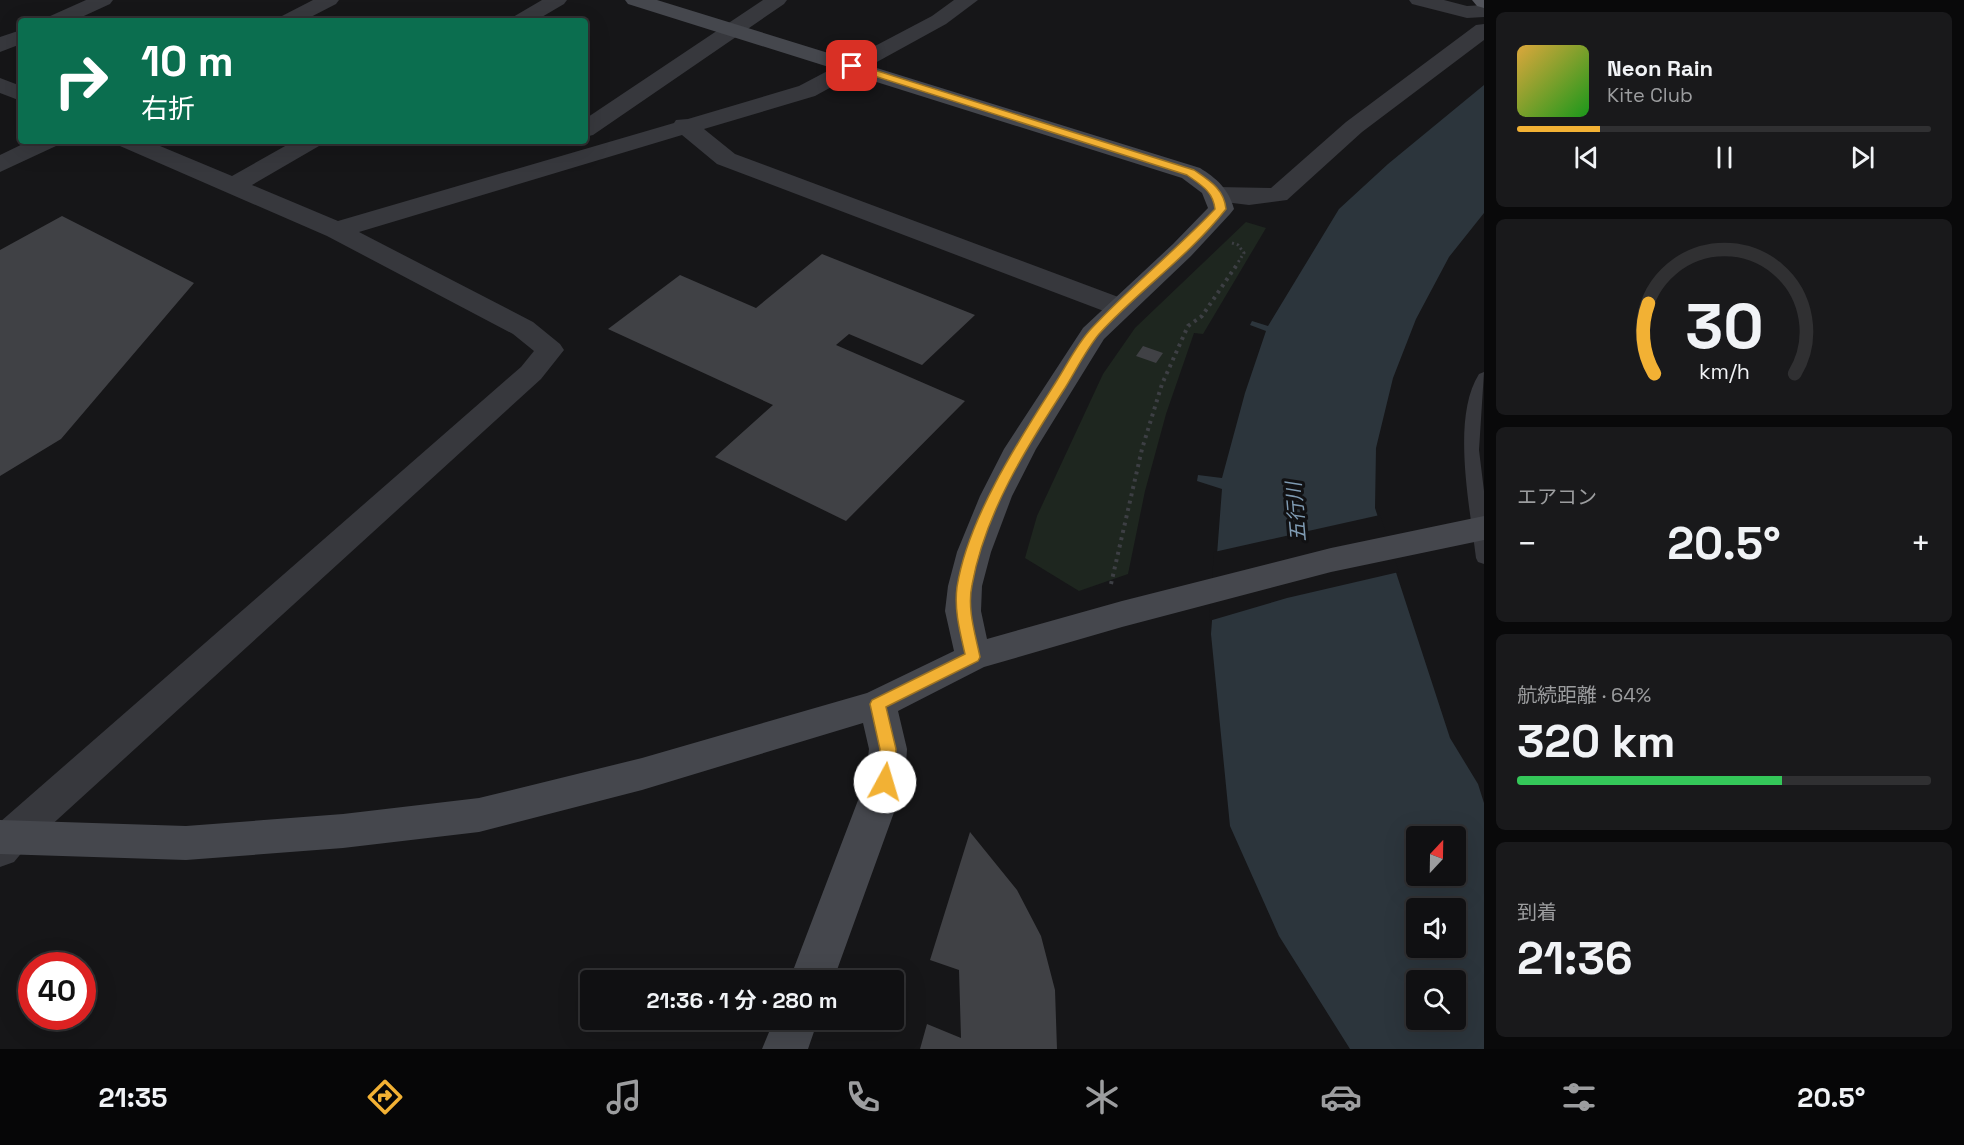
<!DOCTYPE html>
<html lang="ja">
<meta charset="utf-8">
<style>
body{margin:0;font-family:"Space Grotesk","Noto Sans JP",sans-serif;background:#19191b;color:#f1f3f6;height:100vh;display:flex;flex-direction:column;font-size:22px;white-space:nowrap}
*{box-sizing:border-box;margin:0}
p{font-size:20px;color:#9c9d9f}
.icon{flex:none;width:33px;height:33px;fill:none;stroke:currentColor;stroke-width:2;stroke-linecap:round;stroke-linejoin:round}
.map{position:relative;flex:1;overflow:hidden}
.sheet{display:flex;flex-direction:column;gap:12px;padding:12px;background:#09090a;width:480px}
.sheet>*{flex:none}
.top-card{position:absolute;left:18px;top:18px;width:570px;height:126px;border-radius:6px;box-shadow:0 6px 24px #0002,0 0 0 2px #303032;background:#0b6e4f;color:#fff;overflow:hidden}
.needle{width:39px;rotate:22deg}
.buttons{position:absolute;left:1406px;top:826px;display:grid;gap:12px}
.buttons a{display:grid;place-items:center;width:60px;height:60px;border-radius:6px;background:#101012;box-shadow:0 6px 24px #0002,0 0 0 2px #303032;font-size:30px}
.speed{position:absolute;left:18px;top:952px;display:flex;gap:12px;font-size:30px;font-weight:700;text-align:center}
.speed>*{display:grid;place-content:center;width:78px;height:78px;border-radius:50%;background:#101012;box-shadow:0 6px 24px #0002,0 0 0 2px #303032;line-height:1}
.speed .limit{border:9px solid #d22;background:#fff;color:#111}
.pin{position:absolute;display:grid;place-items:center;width:51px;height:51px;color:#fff;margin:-26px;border-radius:12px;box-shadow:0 3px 9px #0006}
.me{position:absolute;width:66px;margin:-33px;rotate:6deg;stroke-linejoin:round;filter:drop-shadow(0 0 4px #0008)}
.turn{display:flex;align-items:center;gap:21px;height:126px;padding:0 24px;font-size:27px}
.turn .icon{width:78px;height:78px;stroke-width:2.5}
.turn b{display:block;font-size:42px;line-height:51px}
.big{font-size:45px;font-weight:700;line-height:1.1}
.sheet .widget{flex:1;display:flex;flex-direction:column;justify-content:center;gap:9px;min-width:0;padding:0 21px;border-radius:9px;background:#19191b}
.sheet .dial{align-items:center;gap:0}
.dial svg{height:156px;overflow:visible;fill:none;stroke:#303032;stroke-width:7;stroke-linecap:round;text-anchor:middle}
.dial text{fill:#f1f3f6;stroke:none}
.song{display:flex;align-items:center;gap:18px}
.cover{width:72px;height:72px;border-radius:9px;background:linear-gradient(135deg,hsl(40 70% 55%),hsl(120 70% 35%))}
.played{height:6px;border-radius:3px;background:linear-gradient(90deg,#f2b134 20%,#303032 20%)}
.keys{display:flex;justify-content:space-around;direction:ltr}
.heat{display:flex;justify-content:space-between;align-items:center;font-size:33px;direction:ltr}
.charge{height:9px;border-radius:4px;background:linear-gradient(90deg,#34c759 64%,#303032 0)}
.trip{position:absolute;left:580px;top:970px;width:324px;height:60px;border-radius:6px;background:#101012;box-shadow:0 6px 24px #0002,0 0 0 2px #303032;font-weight:700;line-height:60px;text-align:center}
.tab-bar{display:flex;height:96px;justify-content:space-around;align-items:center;background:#060607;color:#9c9d9f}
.tab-bar .icon{width:42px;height:42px}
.tab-bar .active{color:#f2b134}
.tab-bar b{font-size:27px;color:#f1f3f6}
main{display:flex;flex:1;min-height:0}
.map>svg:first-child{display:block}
.green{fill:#1e261f}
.water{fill:#2c353c;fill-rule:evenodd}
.pier{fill:#161618}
.building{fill:#404145}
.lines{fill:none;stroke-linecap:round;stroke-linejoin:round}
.path-far1{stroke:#3d3f44;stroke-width:3;stroke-dasharray:2 3;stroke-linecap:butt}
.path{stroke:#3d3f44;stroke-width:4;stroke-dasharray:3 4.5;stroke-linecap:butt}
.lane{fill:#37383d;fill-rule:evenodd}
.street{fill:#37383d;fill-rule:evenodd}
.secondary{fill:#45474d;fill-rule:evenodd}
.primary{fill:#53555c;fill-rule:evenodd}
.route{fill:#f2b134;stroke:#9d7322;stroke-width:1.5}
.labels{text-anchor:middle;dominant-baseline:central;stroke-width:6;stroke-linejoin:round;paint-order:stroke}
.water-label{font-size:20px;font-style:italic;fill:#7f9bb3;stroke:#111113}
</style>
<main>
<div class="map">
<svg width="1484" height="1049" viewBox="0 0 1484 1049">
<rect width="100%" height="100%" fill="#161618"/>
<!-- green -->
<path class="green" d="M 1246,222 L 1266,228 L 1203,334 L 1194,333 L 1166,414 L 1145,491 L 1128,574 L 1079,591 L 1025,558 L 1037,516 L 1103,374 L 1135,328 Z"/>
<!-- water -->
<path class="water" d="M 1484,85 L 1484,213 L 1449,257 L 1416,319 L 1393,378 L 1376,448 L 1375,508 L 1450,738 L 1478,784 L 1484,803 L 1484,1049 L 1350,1049 L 1279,936 L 1230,826 L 1211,634 L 1222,489 L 1197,481 L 1198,475 L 1222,478 L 1245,393 L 1266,331 L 1250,325 L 1252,321 L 1268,326 L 1339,209 L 1388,164 ZM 1416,837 L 1455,837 L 1455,876 L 1416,876 ZM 1416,909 L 1455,909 L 1455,948 L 1416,948 ZM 1416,981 L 1455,981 L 1455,1020 L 1416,1020 Z"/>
<!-- pier -->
<path class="pier" d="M 1380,515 L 1399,572 L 1287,598 L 1209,621 L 1214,552 Z"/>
<!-- building -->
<path class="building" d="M 62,216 L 194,283 L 61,439 L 0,476 L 0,250 Z
M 822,254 L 975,315 L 922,365 L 849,334 L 836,345 L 965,401 L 846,521 L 715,457 L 773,405 L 608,329 L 680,275 L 756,308 Z
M 1143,346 L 1163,353 L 1156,363 L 1136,356 Z
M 970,832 L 1017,890 L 1041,936 L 1055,990 L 1057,1049 L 920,1049 L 927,1024 L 961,1038 L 959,970 L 930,960 Z"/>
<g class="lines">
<!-- path-far1 -->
<path class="path-far1" d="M 1232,243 L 1238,245 L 1244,253 L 1237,264"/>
<!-- path -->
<path class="path" d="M 1111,584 L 1142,449 L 1162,384 L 1188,326 L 1202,316 L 1238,263"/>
<!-- lane -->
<path class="lane" d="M 1484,372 L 1479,450 L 1484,491 L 1484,564 L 1478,562 L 1476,558 C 1470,507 1451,418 1479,374 Z"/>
<!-- street -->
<path class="street" d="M 86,0 L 113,0 L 110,4 L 73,21 L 44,21 L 48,17 Z
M 313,0 L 339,0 L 336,4 L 303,21 L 276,21 L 280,17 Z
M 542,0 L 567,0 L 564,4 L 535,21 L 509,21 L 513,17 Z
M 763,0 L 787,0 L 784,4 L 593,135 L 585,137 L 585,119 Z
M 954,0 L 978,0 L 946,24 L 815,96 L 704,129 L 735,154 L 1129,301 L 1133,307 L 1129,313 L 1119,315 L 1109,313 L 717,164 L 682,135 L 359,232 L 533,322 L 560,344 L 564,350 L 541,379 L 24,850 L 14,862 L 0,867 L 0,822 L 521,367 L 534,351 L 513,334 L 327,236 L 120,146 L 116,141 L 148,141 L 232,176 L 294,141 L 323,141 L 319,146 L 252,185 L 338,221 L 674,123 L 676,120 L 688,119 L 799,86 L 932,16 Z
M 1409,0 L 1444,0 L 1467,6 L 1484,5 L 1484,17 L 1467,18 L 1412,4 Z
M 1484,24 L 1484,40 L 1362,132 L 1287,200 L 1249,205 L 1208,200 L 1204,195 L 1208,190 L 1217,187 L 1271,188 L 1346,122 L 1476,25 Z
M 21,30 L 21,44 L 0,52 L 0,37 Z
M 0,78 L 21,86 L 21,101 L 0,93 Z
M 29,141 L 60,141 L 56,146 L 0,172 L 0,155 Z"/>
<!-- secondary -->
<path class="secondary" d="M 625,0 L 657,0 L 1200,168 C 1216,178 1229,189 1234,209 L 1230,214 L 1191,256 L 1104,339 L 1036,449 L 1012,496 L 991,552 L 982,586 L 981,611 L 987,639 L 1122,601 L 1331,548 L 1484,516 L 1484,540 L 1331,572 L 1122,627 L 984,667 L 898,711 L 907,749 L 905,782 L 833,981 L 789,981 L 865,782 L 869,749 L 863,723 L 642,790 L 479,832 L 343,848 L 186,860 L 0,854 L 0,820 L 186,826 L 343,814 L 479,798 L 642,758 L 867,693 L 954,651 L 945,611 L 948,586 L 957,552 L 980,496 L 1004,449 L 1083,328 L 1173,244 L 1208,208 L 1202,193 L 1182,178 L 628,4 Z
M 774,1020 L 818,1020 L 808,1049 L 762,1049 Z"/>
<!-- primary -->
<path class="primary" d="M 1472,0 L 1484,0 L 1484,8 L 1477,6 Z"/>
</g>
<!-- route -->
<path class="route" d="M 849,64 L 855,64 L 1194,170 C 1210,181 1224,189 1226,209 C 1189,256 1139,290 1099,334 C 1086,350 1076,370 1065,388 C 1026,448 985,513 972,585 C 967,609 975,633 980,657 L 978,661 L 886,707 L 896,749 L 893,782 L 890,786 L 885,788 L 879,786 L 876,782 L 880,749 L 870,704 L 872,700 L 965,654 C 960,632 954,610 957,587 C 968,518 1019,440 1056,382 C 1067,365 1077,344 1091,329 C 1130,287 1176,250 1215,209 C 1213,191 1201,185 1187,175 L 849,68 Z"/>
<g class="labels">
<!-- water labels -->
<g class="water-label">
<text transform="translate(1296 512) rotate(-95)">五行川</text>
</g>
</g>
</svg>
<div class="buttons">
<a><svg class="needle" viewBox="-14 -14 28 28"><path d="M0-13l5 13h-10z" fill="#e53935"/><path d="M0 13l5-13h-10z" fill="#9c9d9f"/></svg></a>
<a><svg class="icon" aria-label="sound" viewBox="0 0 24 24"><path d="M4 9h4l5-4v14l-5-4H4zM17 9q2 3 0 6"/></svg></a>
<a><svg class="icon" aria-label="search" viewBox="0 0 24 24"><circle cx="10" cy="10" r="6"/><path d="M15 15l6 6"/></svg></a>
</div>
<div class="speed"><div class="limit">40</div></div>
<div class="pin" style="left:852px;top:66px;background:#d93025"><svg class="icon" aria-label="arrive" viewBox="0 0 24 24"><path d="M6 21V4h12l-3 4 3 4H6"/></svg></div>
<svg class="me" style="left:885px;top:782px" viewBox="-20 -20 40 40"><circle r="19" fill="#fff"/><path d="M0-13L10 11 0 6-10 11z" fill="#f2b134"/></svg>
<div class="trip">21:36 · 1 分 · 280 m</div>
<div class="top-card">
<div class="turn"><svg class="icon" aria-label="right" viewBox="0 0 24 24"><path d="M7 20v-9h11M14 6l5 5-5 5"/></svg><div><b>10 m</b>右折</div></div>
</div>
</div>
<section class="sheet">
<div class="widget">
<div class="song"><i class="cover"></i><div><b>Neon Rain</b><p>Kite Club</p></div></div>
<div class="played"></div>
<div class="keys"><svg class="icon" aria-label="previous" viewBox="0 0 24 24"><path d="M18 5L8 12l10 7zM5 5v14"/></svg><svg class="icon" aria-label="pause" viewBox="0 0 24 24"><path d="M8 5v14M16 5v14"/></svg><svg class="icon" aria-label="next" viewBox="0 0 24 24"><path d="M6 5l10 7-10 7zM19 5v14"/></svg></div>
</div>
<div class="widget dial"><svg viewBox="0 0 100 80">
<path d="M14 69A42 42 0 1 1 86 69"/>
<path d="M14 69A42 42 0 0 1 11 33" stroke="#f2b134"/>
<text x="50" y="56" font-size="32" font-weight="700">30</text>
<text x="50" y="72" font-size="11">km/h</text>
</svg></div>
<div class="widget"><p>エアコン</p>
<div class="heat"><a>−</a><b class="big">20.5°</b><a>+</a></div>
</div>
<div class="widget"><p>航続距離 · 64%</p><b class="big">320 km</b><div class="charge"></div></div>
<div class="widget"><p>到着</p><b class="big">21:36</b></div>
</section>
</main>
<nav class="tab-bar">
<b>21:35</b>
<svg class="icon active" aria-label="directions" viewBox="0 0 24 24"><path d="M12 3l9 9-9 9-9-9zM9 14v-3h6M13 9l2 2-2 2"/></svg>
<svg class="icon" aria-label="music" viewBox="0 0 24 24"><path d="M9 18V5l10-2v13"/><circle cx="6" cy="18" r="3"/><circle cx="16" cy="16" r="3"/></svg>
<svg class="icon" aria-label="phone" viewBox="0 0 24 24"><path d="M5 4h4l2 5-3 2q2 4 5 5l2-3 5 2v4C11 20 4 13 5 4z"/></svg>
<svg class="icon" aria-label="climate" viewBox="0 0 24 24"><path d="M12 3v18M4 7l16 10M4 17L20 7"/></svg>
<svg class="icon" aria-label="car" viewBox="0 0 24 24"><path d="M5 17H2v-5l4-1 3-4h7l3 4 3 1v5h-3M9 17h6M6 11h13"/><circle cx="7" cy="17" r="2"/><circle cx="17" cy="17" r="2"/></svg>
<svg class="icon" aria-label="filters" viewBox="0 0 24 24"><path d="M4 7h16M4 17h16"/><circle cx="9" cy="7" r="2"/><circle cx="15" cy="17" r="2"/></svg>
<b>20.5°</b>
</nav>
